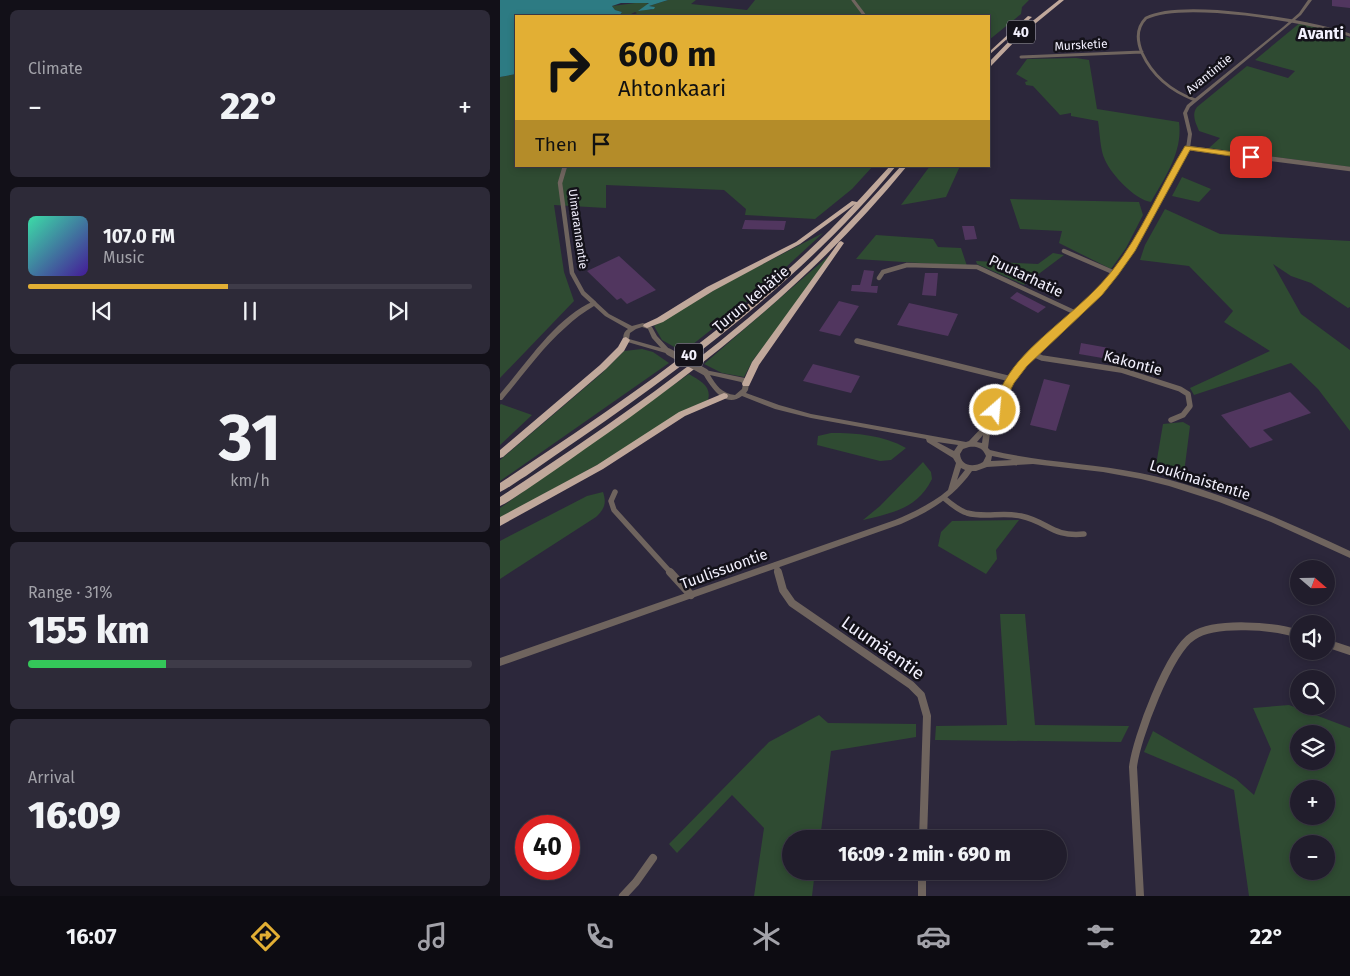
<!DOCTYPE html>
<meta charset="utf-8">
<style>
body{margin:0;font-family:"Fira Sans",sans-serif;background:#2d2a38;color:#f1f3f6;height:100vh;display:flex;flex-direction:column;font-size:19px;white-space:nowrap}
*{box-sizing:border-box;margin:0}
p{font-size:16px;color:#a2a2a9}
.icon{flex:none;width:28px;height:28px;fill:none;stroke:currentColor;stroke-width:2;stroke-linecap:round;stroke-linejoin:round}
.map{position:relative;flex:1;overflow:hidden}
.panel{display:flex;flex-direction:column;gap:10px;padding:10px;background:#121018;width:500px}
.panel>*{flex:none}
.guide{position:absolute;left:15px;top:15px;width:475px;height:152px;border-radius:0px;box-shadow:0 2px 8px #0003,0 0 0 1px #3e3b48;background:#e2af34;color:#111;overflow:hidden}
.needle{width:32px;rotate:110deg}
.fabs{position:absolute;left:790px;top:560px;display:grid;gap:10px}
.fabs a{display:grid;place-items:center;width:45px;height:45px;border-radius:50%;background:#211d2c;box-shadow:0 2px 8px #0003,0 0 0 1px #3e3b48;font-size:25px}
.speed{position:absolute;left:15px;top:815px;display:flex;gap:10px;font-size:25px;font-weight:700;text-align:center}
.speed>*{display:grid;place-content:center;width:65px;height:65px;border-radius:50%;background:#211d2c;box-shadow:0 2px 8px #0003,0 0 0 1px #3e3b48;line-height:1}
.speed .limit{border:8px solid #d22;background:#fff;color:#111}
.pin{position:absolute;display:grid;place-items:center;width:42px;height:42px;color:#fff;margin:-21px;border-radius:10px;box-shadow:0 2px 8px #0006}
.me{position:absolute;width:55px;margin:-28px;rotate:27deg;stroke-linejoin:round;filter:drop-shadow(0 0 4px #0008)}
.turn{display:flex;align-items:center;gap:18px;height:105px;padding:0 20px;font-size:22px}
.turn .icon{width:65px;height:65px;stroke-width:2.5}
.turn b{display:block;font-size:35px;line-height:42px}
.then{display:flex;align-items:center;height:48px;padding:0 20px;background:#0003;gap:10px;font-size:19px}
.big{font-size:38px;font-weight:800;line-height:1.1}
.panel .widget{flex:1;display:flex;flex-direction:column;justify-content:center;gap:8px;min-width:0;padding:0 18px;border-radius:8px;background:#2d2a38}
.panel .dial{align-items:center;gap:0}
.dial b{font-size:65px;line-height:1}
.song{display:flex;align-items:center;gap:15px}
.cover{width:60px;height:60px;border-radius:8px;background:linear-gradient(135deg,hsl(160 70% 55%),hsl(260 70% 35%))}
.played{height:5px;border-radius:2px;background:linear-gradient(90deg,#e2af34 45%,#3e3b48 45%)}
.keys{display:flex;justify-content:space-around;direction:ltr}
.heat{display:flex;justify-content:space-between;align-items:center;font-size:28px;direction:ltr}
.charge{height:8px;border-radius:4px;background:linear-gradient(90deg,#34c759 31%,#3e3b48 0)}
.trip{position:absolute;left:282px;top:830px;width:285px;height:50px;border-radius:25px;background:#211d2c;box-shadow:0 2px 8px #0003,0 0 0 1px #3e3b48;font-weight:800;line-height:50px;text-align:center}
.tab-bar{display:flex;height:80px;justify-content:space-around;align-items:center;background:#0d0c12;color:#a2a2a9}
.tab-bar .icon{width:35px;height:35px}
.tab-bar .current{color:#e2af34}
.tab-bar b{font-size:22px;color:#f1f3f6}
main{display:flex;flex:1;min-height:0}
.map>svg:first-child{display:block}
.green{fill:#2f4b32;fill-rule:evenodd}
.water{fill:#2d7b83}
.building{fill:#51365f}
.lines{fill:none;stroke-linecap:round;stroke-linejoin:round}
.minor-far3{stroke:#6f645e;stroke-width:3}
.minor-far2{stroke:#6f645e;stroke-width:4.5}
.minor-far1{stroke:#6f645e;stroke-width:5.5}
.minor{stroke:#6f645e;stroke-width:8}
.tertiary{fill:#6f645e;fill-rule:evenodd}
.trunk{fill:#c0a89b;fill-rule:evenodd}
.tertiary-bridge{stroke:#6f645e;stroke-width:7}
.route{fill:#e2af34;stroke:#937222}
.labels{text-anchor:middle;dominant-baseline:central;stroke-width:5;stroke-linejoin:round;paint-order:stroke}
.far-street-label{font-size:12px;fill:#f3f1fe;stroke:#14121a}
.shield{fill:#14121a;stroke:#b0aeba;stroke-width:1}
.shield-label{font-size:14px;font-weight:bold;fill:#f3f1fe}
.street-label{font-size:15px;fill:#f3f1fe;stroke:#14121a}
.far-district-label{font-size:16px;font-weight:bold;fill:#f3f1fe;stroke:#14121a}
.near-street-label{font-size:18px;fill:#f3f1fe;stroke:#14121a}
</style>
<main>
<section class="panel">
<div class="widget"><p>Climate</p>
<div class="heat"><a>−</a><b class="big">22°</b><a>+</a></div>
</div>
<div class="widget">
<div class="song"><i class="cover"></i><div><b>107.0 FM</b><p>Music</p></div></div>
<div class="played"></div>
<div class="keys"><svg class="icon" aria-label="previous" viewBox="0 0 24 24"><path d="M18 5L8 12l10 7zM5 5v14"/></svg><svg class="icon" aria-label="pause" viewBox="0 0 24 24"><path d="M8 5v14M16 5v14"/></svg><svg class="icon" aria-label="next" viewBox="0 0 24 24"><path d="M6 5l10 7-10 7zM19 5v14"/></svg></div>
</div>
<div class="widget dial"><b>31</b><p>km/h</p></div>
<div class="widget"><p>Range · 31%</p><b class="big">155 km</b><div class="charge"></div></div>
<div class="widget"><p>Arrival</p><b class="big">16:09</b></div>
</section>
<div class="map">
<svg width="850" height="896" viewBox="0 0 850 896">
<rect width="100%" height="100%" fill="#2c273b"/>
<!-- green -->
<path class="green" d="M 168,0 L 196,0 L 191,4 L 247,10 L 255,0 L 529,0 L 522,7 L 521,14 L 489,40 L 489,16 L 131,16 L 137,13 L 135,12 C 129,15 126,17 119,16 L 122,12 L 115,10 L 112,6 L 143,2 L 149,4 L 140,11 L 146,9 L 151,10 L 155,7 L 149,6 Z
M 801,22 L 806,22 L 850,38 L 850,167 L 709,148 L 720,138 L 699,131 C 696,123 691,115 697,107 L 747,66 L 788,78 L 795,71 L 755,60 Z
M 576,58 L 589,60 L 597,109 L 679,122 C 683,152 665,177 651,202 C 635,200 611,174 605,160 C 600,150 600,133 598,121 L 571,116 L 571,113 L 560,115 L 533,86 L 526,85 L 525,82 L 528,81 L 516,74 L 527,59 Z
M 16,74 L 16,166 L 373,166 L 352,189 L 315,219 L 245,215 L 246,209 L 224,190 L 106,185 L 106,208 L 54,205 L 64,272 L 74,301 L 0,378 L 0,77 Z
M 430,166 L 460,166 L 446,197 L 401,205 Z
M 682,177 L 711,189 L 699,202 L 672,196 Z
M 510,199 L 639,202 L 643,215 L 626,248 L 611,269 L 559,243 L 562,231 L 520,229 Z
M 665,209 L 720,234 L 850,241 L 850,307 L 848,308 L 811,283 L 791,276 L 773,264 L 801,314 L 850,350 L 850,431 L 818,389 L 791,363 L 694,395 L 690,388 L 770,351 L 724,322 L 733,311 L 689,266 L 640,260 L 645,245 Z
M 323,233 L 259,292 L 183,352 L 162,340 L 154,326 L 228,282 Z
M 376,235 L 433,239 L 438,247 L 461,248 L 467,266 L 356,259 Z
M 332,253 L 273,335 L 253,360 L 244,377 L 222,373 L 204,364 Z
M 553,253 L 564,255 L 524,285 L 477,264 L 476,261 L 538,264 Z
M 142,349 L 153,352 L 169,363 L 0,481 L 0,460 L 101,374 L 124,351 Z
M 189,374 C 200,381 212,386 208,400 L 187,409 L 108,459 L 0,518 L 0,508 Z
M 1,404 L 32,415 L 0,445 L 0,405 Z
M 683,422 L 690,426 L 684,473 L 656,465 L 663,424 Z
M 331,433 C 357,433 383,435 406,448 L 391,460 L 380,461 L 317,445 L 318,436 Z
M 423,462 L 431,472 L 432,479 C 417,509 392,513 363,520 L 380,506 Z
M 103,492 C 107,504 104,509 96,517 L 0,579 L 0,541 L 87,496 Z
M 519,520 L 496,550 L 497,559 L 486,574 L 438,546 L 441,532 L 452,521 Z
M 500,614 L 525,614 L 535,725 L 629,726 L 621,742 L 435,740 L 436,726 L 507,725 Z
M 789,705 L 850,728 L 850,896 L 749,896 L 734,790 L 644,752 L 653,731 L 736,779 L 754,795 L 771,749 L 753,708 ZM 799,734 L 826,734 L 826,761 L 799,761 ZM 799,789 L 826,789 L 826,816 L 799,816 ZM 799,844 L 826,844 L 826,871 L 799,871 Z
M 319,715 L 328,723 L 416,724 L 416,737 L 331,751 L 320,839 L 291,839 L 291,871 L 315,871 L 312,896 L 254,896 L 264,828 L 232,795 L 177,853 L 169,844 L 269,742 Z"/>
<!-- water -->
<path class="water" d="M 0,0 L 168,0 L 149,6 L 155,7 L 154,9 L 138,11 L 149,3 L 121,3 L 112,6 L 115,10 L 122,12 L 119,16 L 121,16 L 16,16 L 16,74 L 0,77 Z"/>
<!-- building -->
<path class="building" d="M 832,0 L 850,0 L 850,8 L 832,6 Z
M 245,220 L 286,221 L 284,230 L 242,229 Z
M 462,226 L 474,226 L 477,239 L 465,240 Z
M 119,256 L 156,290 L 127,304 L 121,298 L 117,300 L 87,271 Z
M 364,270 L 374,271 L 371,286 L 378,286 L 377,293 L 351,291 L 352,285 L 360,285 Z
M 425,273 L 438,273 L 436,296 L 422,295 Z
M 517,292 L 546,307 L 538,313 L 510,298 Z
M 339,301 L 359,306 L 340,336 L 319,331 Z
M 409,303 L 458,314 L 448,336 L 397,325 Z
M 581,343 L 609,348 L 608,359 L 579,354 Z
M 313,364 L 360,376 L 351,393 L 303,381 Z
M 544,379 L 570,385 L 556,431 L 530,425 Z
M 790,392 L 811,413 L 763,430 L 773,440 L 750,448 L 721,415 Z"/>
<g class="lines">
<!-- minor-far3 -->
<path class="minor-far3" d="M 353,0 L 365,16
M 521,57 L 642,52
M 695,100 C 671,91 653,77 642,53 C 637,41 636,28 646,18 C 683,0 806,20 850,35"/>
<!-- minor-far2 -->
<path class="minor-far2" d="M 688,148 L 850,169
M 65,166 L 60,183 L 72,273 L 83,293 L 94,303
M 564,251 L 615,273
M 379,278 L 383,272 L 407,265 L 477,267 L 576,313"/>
<!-- minor-far1 -->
<path class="minor-far1" d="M 357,341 L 511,379
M 533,354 L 542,358 L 621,370 L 680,389 L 688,394 L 690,406 L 683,415 L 671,420
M 115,492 L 111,501 L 114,510 L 171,573
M 444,498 C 451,504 458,510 467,513 C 484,518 503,512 521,516 C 549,522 551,537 584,534
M 276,565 L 278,573"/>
<!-- minor -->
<path class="minor" d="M 170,572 L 191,595
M 278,572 L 283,590 L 292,603 L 411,685 L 421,695 L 427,716 L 423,839
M 826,643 L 850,651
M 422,871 L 422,896
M 123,896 L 136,882 L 153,858
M 640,896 L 633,767 C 636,739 669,651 693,636 C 716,621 775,626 799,634"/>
<!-- tertiary -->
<path class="tertiary" d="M 808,0 L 812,0 L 801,15 L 690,107 L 687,113 L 692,134 L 690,148 L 634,251 L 617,274 L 600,294 L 518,373 L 491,425 L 488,448 L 490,450 C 539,462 590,463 640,473 C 714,488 782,520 850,551 L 850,558 L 771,522 L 719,502 L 669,486 L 641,479 L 603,472 L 533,464 L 487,467 L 476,471 L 472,471 C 454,497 429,512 401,524 L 0,666 L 0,658 L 395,520 C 414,512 433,503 448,490 L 456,463 L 453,458 L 427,442 L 426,439 L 311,418 L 275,409 L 242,396 C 224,410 209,384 202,372 L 205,370 L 245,378 L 249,384 L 248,390 L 246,393 L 279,405 L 311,414 L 466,442 L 469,441 L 486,423 L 514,370 L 596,292 L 613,272 L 628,251 L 686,148 L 688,134 L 683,113 L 687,105 L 783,27 L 799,13 ZM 210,375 L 241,382 L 243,384 L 242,389 L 235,395 C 222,394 216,385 210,375 ZM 483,435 L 482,443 L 477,442 ZM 437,442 L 458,445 L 454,451 ZM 469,447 C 477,446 483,448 486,456 L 483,462 C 473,468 461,466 460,454 L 463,449 ZM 492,456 L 512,460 L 491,461 ZM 461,468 L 465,470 L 457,480 Z
M 94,301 L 96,302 L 109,314 L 132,326 L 143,323 L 152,327 L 157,336 L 171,351 L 172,352 L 171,353 L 169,354 L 124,341 C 122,337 124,331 128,329 L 105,316 L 94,306 C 84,312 74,319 66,327 C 42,348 23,375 2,400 L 0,400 L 0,394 C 27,363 56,317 94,301 ZM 142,327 L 148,329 L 152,338 L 161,348 L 129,339 L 130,333 L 136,329 Z"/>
<!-- trunk -->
<path class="trunk" d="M 559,0 L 564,0 L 519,37 L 491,66 L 489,66 L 489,62 L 515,35 Z
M 528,16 L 532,17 L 489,55 L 489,52 Z
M 390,166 L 396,166 C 308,273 195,359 82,437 C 63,450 44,463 26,476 C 17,481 9,488 0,492 L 0,483 C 96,420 192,355 278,278 C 305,255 331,230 355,204 L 300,244 L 213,291 L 163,322 L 147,328 L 143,326 L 144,324 L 157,318 L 207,287 L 296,242 L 352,201 L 357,202 Z
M 401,166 L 407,166 C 317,277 202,368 85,449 C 66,463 46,476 26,490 C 18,495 9,502 0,506 L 0,497 C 109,426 218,351 313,260 C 343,230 372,198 401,166 Z
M 341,241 L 344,243 L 259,365 L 249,386 L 243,386 L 242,384 L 252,362 L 339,242 Z
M 126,337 L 130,340 L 124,351 L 106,369 L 3,457 L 0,458 L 0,450 L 100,365 L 118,347 L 123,338 Z
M 224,393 L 227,394 L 228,396 L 227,398 L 185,416 L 103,469 L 0,526 L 0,517 L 97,465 L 179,412 Z"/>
<!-- tertiary-bridge -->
<path class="tertiary-bridge" d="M 169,352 L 205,372"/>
</g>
<!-- route -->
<path class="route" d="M 685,146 L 751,154 L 755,157 L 751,159 L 690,150 L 635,251 L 618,275 L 602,295 L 527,366 L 514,383 L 499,413 L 491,413 L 490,410 C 498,393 506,376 519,361 C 547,329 585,305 612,271 C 642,233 660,187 685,146 Z"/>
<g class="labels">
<!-- far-street labels -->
<g class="far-street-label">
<text transform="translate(581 45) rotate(-3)">Mursketie</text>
<text transform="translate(709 74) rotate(-39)">Avantintie</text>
<text transform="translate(78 229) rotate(82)">Uimarannantie</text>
</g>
<!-- shield labels -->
<g class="shield">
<rect x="507" y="20.5" width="28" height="23" rx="4"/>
<rect x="175" y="343.5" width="28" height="23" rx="4"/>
</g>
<g class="shield-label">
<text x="521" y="32">40</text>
<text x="189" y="355">40</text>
</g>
<!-- street labels -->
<g class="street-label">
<text transform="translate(526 276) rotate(25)">Puutarhatie</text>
<text transform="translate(251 299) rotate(-40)">Turun kehätie</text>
<text transform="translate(633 363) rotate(15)">Kakontie</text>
<text transform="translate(700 480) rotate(17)">Loukinaistentie</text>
<text transform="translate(224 569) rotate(-20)">Tuulissuontie</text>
</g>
<!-- far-district labels -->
<g class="far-district-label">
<text x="821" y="33">Avanti</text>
</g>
<!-- near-street labels -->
<g class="near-street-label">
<text transform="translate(383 648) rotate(35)">Luumäentie</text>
</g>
</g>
</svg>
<div class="fabs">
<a><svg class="needle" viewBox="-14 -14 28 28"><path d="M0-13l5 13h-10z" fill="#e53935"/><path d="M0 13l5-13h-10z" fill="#a2a2a9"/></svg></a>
<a><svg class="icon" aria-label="sound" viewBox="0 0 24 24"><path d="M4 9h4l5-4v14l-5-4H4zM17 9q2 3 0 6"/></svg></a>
<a><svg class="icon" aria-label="search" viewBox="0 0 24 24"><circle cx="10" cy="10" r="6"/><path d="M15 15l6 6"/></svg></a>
<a><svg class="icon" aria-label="layers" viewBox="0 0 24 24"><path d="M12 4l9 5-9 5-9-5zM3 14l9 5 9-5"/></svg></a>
<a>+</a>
<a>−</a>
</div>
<div class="speed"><div class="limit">40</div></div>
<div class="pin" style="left:751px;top:157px;background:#d93025"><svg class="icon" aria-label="arrive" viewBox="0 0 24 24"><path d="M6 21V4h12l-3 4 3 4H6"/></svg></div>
<svg class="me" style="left:495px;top:410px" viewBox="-20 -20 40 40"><circle r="17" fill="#e2af34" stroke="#fff" stroke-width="3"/><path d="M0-11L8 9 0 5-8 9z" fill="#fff"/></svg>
<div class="trip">16:09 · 2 min · 690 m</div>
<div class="guide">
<div class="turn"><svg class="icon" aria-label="right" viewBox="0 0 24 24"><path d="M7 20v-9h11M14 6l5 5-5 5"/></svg><div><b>600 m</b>Ahtonkaari</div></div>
<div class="then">Then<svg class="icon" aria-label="arrive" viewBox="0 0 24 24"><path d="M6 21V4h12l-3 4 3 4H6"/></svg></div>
</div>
</div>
</main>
<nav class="tab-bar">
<b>16:07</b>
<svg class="icon current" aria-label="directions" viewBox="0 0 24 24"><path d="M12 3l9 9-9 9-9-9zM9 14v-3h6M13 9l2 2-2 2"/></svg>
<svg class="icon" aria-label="music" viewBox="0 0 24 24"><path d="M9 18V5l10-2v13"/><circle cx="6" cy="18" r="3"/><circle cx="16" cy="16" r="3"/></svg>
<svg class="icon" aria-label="phone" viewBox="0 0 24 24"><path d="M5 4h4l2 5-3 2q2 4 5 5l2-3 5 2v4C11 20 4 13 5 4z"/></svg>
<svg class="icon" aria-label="climate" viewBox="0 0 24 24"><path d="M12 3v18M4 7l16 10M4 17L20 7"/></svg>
<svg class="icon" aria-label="car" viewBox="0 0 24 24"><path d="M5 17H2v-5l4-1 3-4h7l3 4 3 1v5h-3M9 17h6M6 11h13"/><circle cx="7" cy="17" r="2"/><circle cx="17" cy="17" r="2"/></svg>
<svg class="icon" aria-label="filters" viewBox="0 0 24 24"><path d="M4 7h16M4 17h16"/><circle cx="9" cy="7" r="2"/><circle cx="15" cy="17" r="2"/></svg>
<b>22°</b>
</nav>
